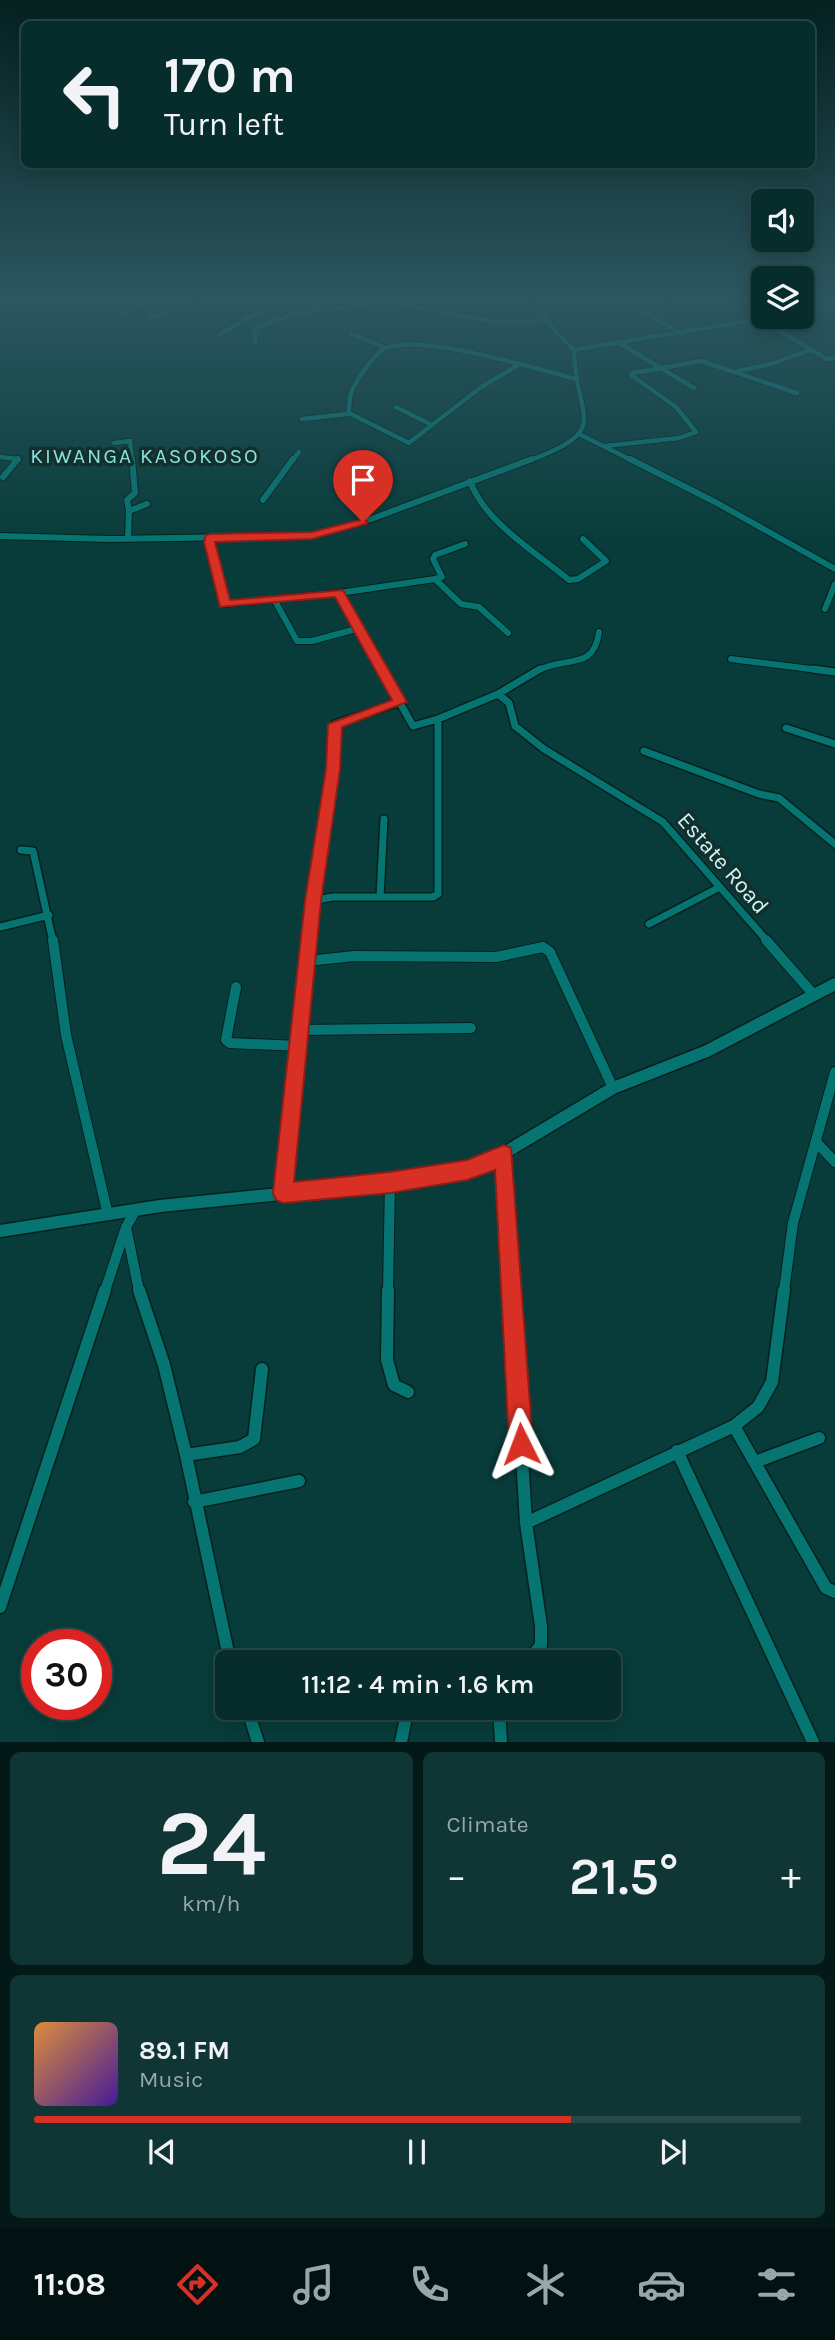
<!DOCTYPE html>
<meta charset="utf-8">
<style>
body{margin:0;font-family:Karla,sans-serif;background:#0f3534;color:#f1f3f6;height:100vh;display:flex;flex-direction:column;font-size:26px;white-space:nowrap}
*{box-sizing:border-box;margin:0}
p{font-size:23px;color:#98a8a9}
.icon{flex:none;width:38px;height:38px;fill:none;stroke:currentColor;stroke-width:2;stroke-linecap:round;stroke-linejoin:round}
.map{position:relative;height:1742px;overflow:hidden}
.drawer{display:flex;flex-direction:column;gap:10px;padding:10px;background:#031918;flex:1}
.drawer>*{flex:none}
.top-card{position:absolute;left:21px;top:21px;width:794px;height:147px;border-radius:10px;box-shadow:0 4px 18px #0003,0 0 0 2px #274948;background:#062d2c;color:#f1f3f6;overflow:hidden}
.buttons{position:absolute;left:751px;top:189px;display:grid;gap:14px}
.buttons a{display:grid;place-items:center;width:63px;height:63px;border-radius:10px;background:#062d2c;box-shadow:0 4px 18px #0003,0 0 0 2px #274948;font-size:35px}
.speed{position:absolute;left:21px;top:1629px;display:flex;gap:14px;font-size:35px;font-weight:700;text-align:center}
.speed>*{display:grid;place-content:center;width:91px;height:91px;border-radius:50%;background:#062d2c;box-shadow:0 4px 18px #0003,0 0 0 2px #274948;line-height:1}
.speed .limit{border:10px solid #d22;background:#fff;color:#111}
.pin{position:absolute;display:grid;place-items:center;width:60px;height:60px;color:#fff;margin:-72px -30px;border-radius:50% 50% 50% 0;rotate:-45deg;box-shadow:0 0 7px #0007}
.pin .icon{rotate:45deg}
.me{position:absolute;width:77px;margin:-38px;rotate:357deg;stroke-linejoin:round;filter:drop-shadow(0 0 5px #0008)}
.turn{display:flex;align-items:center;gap:24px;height:147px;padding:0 28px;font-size:32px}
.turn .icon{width:91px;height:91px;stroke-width:2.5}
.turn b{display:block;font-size:49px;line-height:60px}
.big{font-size:52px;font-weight:600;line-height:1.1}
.drawer .tile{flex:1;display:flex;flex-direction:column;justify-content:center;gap:10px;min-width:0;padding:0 24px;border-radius:10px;background:#0f3534}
.drawer .dial{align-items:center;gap:0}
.dial b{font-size:91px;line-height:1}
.song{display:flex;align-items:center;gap:21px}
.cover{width:84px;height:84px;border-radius:10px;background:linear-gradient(135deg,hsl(30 70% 55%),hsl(260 70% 35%))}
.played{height:7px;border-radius:4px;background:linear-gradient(90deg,#d93025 70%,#274948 70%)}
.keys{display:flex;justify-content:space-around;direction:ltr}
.heat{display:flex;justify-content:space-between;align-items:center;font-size:38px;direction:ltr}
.drawer .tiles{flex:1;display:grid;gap:10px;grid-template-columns:1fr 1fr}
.tile:last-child{grid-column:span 2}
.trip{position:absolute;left:215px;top:1650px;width:406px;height:70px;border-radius:10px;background:#062d2c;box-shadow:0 4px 18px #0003,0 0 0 2px #274948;font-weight:600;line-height:70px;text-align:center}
.tabs{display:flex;height:112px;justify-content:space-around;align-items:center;background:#021212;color:#98a8a9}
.tabs .icon{width:49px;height:49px}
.tabs .active{color:#d93025}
.tabs b{font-size:32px;color:#f1f3f6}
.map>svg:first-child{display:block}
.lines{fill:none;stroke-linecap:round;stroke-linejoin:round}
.minor-far4-casing{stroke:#04201f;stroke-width:6}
.minor-far3-casing{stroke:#04201f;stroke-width:8}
.minor-far2-casing{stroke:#04201f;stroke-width:10}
.minor-far1-casing{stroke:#04201f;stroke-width:12}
.minor-casing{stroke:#04201f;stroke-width:15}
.tertiary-casing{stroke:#04201f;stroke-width:15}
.minor-far4{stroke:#067571;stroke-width:4.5}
.minor-far3{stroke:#067571;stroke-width:6}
.minor-far2{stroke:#067571;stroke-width:7}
.minor-far1{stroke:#067571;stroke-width:10}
.minor{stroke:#067571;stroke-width:12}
.tertiary{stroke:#067571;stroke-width:12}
.route{fill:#d93025;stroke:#8d1f18;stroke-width:2}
.labels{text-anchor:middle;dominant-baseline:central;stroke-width:7;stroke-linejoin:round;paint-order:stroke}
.far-quarter-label{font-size:21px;letter-spacing:2px;fill:#89e2dc;stroke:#132f2e}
.street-label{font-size:23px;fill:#cdf7f4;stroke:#132f2e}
</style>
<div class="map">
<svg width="835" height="1742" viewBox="0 0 835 1742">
<rect width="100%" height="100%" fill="#083c3a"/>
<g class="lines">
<defs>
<path id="minor-far4" d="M 108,298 L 93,306 L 125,313 L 153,298
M 194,298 L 210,303 L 204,305
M 366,298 L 495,322 L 547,321
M 536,298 L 550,325 L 574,350
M 673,298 L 636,307 L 682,334
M 292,299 L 318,310
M 802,312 L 835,305
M 149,318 L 181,307 L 194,298
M 761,320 L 827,359 L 835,358
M 351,334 L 386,348
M 219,335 L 255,314 L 295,300
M 256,343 L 254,329 L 292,314 L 383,303
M 619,343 L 694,388
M 738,371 L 771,364 L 813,349
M 396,407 L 432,425 L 480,388 L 518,365
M 349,413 L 409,443 L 432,425
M 302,419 L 348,414 C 350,407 349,399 351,393 C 356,381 373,355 384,349 C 419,332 536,369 576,379
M 579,434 L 633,461
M 114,443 L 130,441 L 132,461
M 605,446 L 679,438 L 696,432 L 676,407 L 631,375 L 633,373 L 701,361 L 797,393
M 0,457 L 18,459 L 16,461
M 292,461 L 299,452
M 528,461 C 616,429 574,418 574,350 L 772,317"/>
<path id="minor-far3" d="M 630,459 L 717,503 L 835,569
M 3,477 L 18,459
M 470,481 C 485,523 536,552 569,580 L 578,579 L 606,561 L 583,539
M 263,500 L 293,459
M 129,511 L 127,500 L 135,493 L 132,459
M 0,536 L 109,539 L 312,536 L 363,522 L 532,459
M 210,537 L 224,604 L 339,593 L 382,671
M 128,539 L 129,511 L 147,504
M 435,579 L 442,577 L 433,559 L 435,555 L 465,544
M 339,593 L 435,579 L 461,604 L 479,607 L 508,633
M 274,599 L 297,641 L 312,641 L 360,628
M 825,609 L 835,584
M 731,659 L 827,671
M 537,671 C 564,655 594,672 599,632"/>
<path id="minor-far2" d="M 813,669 L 835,672
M 498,694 L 509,703 L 515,726 L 544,749 L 663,822 L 768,942
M 438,719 L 498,694 L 540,669
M 786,728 L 835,744
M 644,751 L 759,794 L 779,798 L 835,844
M 21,850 L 33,851 L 53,942
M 380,897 L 384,819
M 313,901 L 332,897 L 433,897 L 438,894 L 438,719 L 413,726 L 381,669
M 649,924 L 718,888
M 0,927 L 49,915
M 309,942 L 333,769 L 335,724 L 400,702"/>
<path id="minor-far1" d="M 53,940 L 66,1035 L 108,1215
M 766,940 L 814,995
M 308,961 L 354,956 L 496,957 L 543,947 L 550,952 L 613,1088
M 236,987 L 226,1040 L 230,1043 L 299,1046
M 301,1030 L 471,1028
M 817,1143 L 835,1162
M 504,1154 L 512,1291
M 283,1193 L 309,940
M 136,1210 L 126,1227 L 139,1291
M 105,1291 L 125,1230
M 388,1291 L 390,1183
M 784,1291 L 793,1223 L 835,1072"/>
<path id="minor" d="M 139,1290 L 164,1365 L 186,1455 L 230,1662
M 388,1290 L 387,1360 L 394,1385 L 408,1392
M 512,1290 L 526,1523 L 541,1626 L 541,1645 L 528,1662
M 734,1426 L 826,1588 L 835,1592
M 677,1451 L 813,1742
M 186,1455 L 240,1447 L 254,1439 L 262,1369
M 755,1462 L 819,1438
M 194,1502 L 299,1481
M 526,1523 L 734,1426 L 758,1407 L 772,1382 L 784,1290
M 0,1607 L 105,1290
M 247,1708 L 258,1742
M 499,1708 L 501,1742
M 401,1742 L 408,1708"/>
<path id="tertiary" d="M 0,1231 L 160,1206 L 390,1183 L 481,1167 L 613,1088 L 707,1051 L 835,984"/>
</defs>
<!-- minor-far4 casing -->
<use href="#minor-far4" class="minor-far4-casing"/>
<!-- minor-far3 casing -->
<use href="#minor-far3" class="minor-far3-casing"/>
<!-- minor-far2 casing -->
<use href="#minor-far2" class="minor-far2-casing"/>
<!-- minor-far1 casing -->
<use href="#minor-far1" class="minor-far1-casing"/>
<!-- minor casing -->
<use href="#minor" class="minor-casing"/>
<!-- tertiary casing -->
<use href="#tertiary" class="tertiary-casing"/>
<!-- minor-far4 -->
<use href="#minor-far4" class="minor-far4"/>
<!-- minor-far3 -->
<use href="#minor-far3" class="minor-far3"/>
<!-- minor-far2 -->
<use href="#minor-far2" class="minor-far2"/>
<!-- minor-far1 -->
<use href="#minor-far1" class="minor-far1"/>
<!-- minor -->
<use href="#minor" class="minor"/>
<!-- tertiary -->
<use href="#tertiary" class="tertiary"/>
</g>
<!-- sky -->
<linearGradient id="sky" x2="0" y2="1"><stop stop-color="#042120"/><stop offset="0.55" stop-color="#2c5660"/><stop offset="1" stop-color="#2c5660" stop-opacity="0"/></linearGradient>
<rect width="835" height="542" fill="url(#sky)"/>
<!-- route -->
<path class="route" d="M 363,519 L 368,522 L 367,524 L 312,539 L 215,542 L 230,600 L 343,590 L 407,702 L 342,727 L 340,769 L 321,901 L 294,1182 L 390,1172 L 467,1160 L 504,1145 L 511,1148 L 533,1444 L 530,1452 L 521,1456 L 513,1452 L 509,1444 L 495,1170 L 467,1180 L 390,1193 L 283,1203 L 276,1200 L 273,1193 L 305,901 L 326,769 L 328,724 L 392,700 L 335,597 L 220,607 L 204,542 L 206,535 L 210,534 L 312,532 Z"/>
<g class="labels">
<!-- far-quarter labels -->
<g class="far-quarter-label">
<text x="145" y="456">KIWANGA KASOKOSO</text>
</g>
<!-- street labels -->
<g class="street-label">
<text transform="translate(723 863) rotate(49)">Estate Road</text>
</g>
</g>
</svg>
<div class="buttons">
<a><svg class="icon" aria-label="sound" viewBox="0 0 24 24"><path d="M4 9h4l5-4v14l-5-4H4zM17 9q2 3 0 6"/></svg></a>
<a><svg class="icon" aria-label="layers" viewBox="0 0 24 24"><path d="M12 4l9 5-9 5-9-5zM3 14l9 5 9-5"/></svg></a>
</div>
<div class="speed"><div class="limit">30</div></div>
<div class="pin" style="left:363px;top:522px;background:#d93025"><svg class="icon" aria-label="arrive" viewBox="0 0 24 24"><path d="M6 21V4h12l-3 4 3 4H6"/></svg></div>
<svg class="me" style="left:521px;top:1444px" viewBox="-20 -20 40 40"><path d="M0-17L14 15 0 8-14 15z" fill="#d93025" stroke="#fff" stroke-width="4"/></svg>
<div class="trip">11:12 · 4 min · 1.6 km</div>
<div class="top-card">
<div class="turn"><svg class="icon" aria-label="left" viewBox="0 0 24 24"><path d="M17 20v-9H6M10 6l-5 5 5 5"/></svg><div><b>170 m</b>Turn left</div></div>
</div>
</div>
<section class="drawer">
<div class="tiles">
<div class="tile dial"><b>24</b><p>km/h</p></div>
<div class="tile"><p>Climate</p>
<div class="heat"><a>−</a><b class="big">21.5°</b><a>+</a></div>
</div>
<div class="tile">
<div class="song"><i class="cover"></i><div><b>89.1 FM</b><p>Music</p></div></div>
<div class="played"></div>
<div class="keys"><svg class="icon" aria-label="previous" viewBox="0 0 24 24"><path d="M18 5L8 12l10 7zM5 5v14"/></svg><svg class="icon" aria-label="pause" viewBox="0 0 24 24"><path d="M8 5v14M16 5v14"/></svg><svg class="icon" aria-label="next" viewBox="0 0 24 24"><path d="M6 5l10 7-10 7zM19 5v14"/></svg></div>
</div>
</div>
</section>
<nav class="tabs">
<b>11:08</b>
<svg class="icon active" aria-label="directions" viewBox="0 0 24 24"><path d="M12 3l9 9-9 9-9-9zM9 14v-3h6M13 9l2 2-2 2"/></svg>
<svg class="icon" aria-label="music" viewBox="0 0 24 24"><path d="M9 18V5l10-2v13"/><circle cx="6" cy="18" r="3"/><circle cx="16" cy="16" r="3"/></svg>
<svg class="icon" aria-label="phone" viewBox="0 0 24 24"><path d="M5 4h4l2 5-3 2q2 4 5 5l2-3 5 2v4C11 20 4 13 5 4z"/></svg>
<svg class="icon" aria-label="climate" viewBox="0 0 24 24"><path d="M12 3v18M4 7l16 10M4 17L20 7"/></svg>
<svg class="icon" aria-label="car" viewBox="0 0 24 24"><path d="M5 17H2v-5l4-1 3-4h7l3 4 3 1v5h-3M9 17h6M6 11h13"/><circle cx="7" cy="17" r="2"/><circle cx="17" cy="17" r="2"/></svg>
<svg class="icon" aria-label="filters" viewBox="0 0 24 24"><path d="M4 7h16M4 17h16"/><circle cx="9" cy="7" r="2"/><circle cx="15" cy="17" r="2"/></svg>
</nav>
